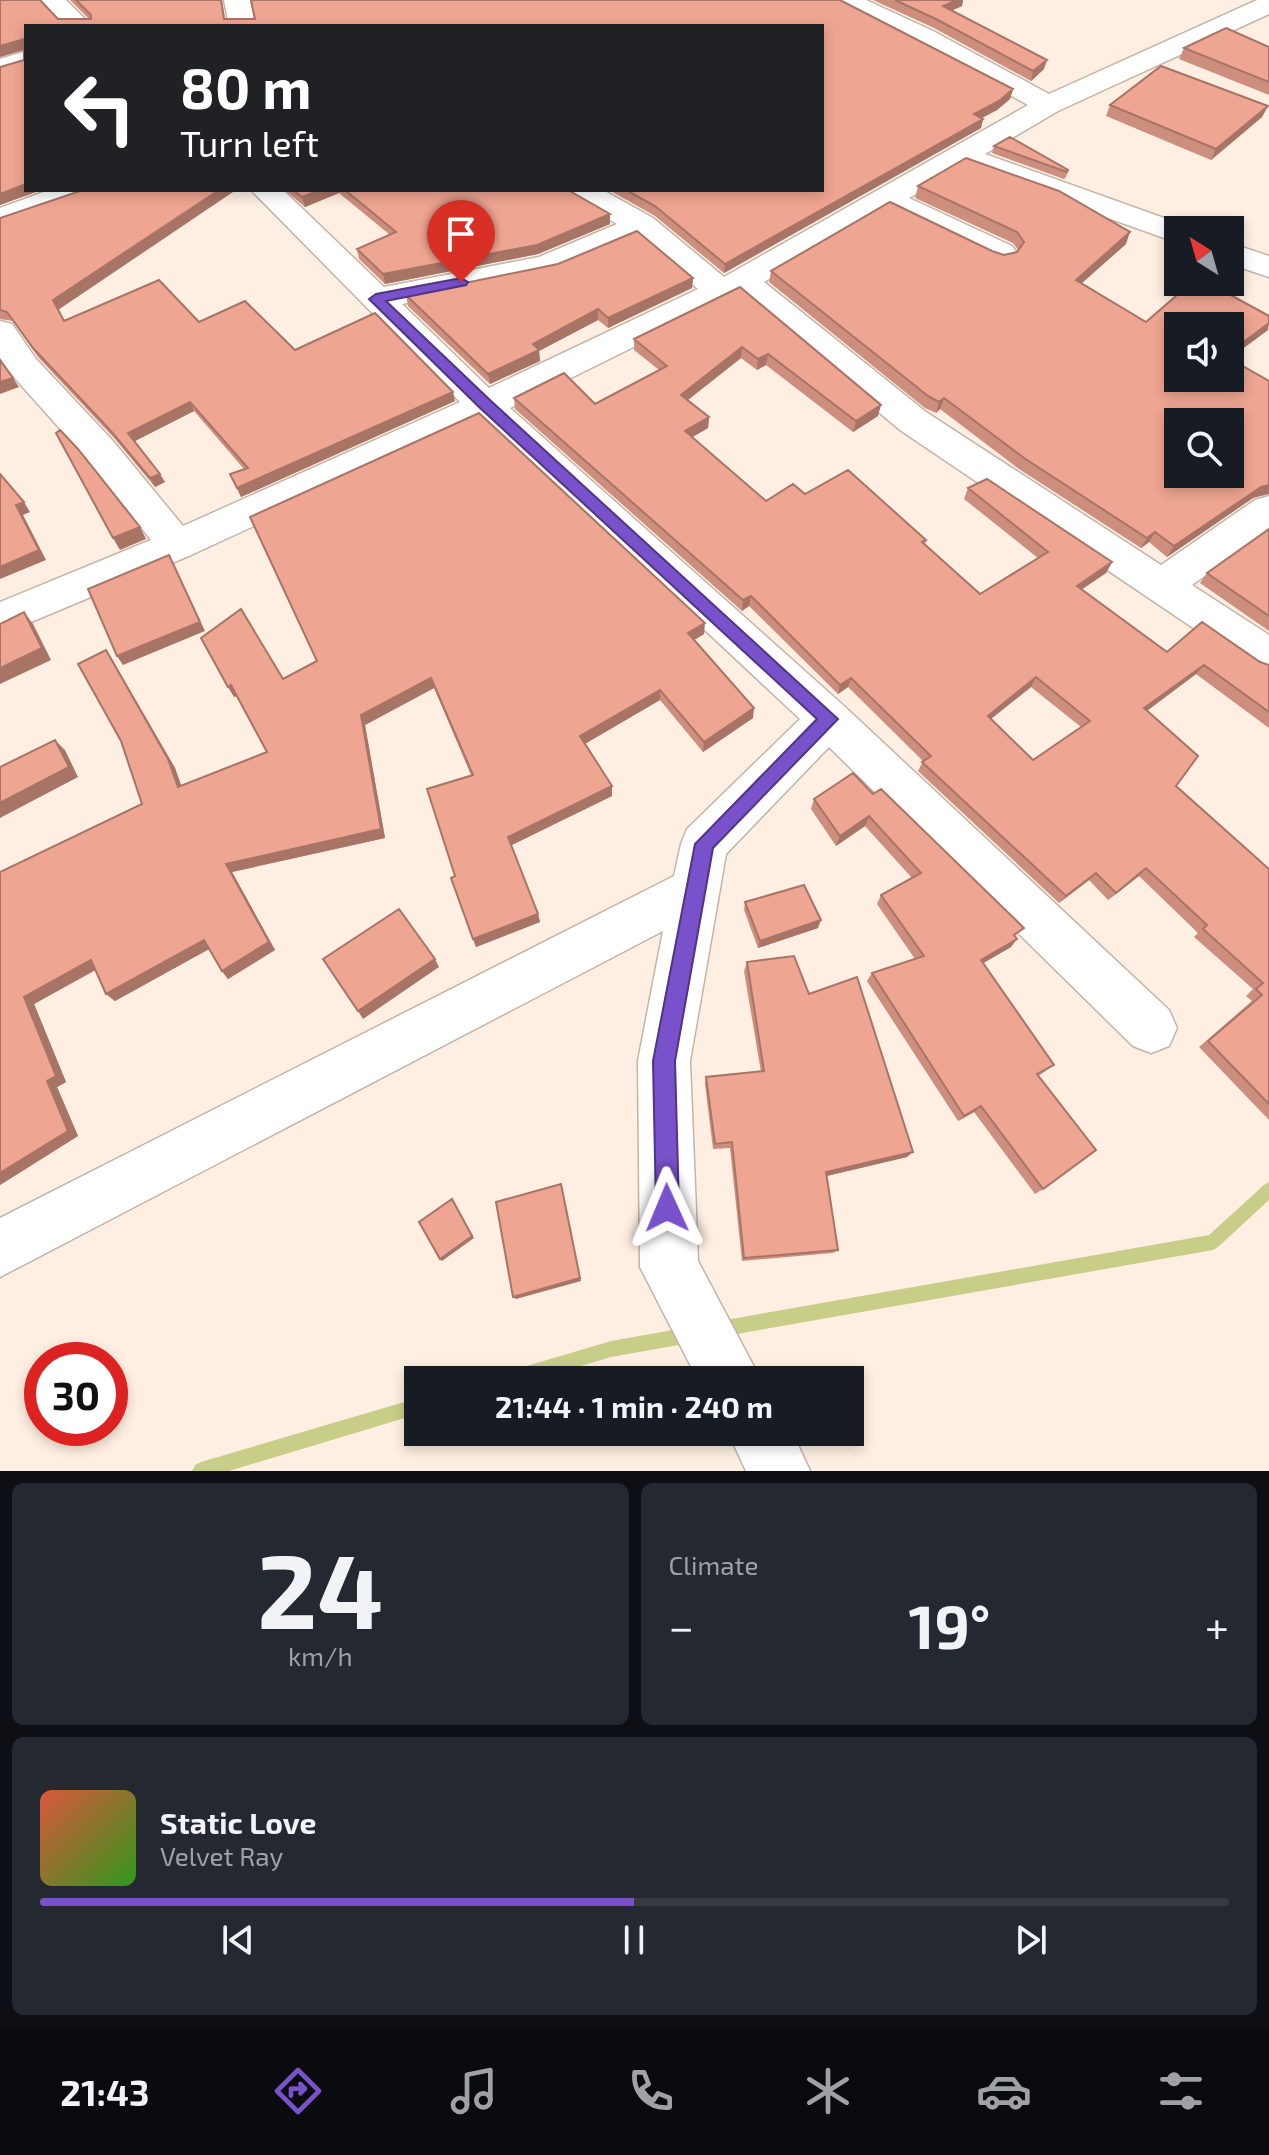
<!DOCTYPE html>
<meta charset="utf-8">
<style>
body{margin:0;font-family:"Exo 2",sans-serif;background:#242831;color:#f1f3f6;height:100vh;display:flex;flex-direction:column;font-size:30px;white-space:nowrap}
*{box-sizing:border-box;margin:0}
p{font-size:26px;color:#9ea1a6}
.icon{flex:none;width:44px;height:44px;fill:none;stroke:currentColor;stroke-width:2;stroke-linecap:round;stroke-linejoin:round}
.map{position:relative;height:1471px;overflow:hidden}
.side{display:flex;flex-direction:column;gap:12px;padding:12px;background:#0d0f14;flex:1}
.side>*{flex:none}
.hud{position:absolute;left:24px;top:24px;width:800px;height:168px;border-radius:0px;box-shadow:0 4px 12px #0003;background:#202124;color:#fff;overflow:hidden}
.needle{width:52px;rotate:323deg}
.controls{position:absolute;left:1164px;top:216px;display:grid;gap:16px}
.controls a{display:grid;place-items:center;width:80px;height:80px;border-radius:0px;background:#171b24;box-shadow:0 4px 12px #0003;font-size:40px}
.speed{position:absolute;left:24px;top:1342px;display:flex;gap:16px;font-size:40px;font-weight:700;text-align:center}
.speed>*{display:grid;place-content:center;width:104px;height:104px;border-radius:50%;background:#171b24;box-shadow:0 4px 12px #0003;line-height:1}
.speed .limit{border:12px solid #d22;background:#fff;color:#111}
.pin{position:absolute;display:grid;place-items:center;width:68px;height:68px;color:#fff;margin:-82px -34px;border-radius:50% 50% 50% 0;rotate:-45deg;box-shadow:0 0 8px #0007}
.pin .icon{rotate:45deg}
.me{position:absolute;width:88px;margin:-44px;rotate:359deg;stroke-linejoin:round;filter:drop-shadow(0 0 6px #0008)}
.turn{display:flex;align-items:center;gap:28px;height:168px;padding:0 24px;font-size:36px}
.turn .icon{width:104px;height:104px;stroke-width:2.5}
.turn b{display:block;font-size:56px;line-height:68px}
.big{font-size:60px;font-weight:700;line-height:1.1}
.side .card{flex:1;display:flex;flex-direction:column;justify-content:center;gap:12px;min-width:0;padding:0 28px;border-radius:12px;background:#242831}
.side .dial{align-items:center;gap:0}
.dial b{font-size:104px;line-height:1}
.song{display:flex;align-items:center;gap:24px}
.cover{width:96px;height:96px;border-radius:12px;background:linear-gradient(135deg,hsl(10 70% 55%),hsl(110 70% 35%))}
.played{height:8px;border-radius:4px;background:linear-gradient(90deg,#7951ca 50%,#363941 50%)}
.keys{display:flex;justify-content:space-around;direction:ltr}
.heat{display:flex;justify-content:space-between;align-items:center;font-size:44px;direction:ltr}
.side .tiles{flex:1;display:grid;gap:12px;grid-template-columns:1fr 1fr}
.card:last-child{grid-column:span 2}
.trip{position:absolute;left:404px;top:1366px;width:460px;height:80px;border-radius:0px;background:#171b24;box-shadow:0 4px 12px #0003;font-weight:700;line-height:80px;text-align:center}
.dock{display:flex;height:128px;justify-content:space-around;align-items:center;background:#090b0e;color:#9ea1a6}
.dock .icon{width:56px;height:56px}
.dock .on{color:#7951ca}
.dock b{font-size:36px;color:#f1f3f6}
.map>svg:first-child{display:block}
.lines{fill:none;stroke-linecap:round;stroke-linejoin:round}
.stream{fill:#c8ce88;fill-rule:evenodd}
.minor-casing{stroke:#c3b4a7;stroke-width:3}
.minor{fill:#fff;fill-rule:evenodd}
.wall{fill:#cd8e7d;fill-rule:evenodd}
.shaded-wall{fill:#a77466}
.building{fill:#eea591;stroke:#a77466;stroke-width:2;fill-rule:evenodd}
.route{fill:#7951ca;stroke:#4f3583;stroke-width:2}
</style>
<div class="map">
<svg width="1269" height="1471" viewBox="0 0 1269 1471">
<rect width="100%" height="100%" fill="#ffefe2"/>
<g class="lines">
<!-- stream -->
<path class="stream" d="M 1269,1182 L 1269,1200 L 1218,1247 L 1213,1250 L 720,1337 L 714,1335 L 712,1329 L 714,1323 L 720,1321 L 1209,1235 L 1264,1185 Z
M 690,1327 L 696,1329 L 698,1335 L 696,1341 L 690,1343 L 611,1357 L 534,1380 L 498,1380 L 500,1374 L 506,1372 L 611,1341 Z
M 418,1398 L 418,1414 L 229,1471 L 192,1471 L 195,1465 L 201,1462 Z"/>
<defs>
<path id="minor" d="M 38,0 L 66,0 L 92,26 L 64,26 Z
M 224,0 L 250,0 L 255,26 L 229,26 Z
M 833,0 L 866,0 L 933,31 L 1049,94 L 1257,0 L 1269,0 L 1269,14 L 1058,111 L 985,154 L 1189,227 L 1191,230 L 1178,230 L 1178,243 L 963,166 L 909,198 L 1012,246 L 1017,253 L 1012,260 L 1001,263 L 990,260 L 887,210 L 764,282 L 926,412 L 1161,565 L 1255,500 L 1269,496 L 1269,530 L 1192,585 L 1269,635 L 1269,674 L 1254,669 L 900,430 L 739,295 L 510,408 L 844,706 L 1169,1010 L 1177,1028 L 1169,1046 L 1151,1053 L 1133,1046 L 829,747 L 726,854 L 690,1061 L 698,1261 L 761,1380 L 698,1380 L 640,1267 L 638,1061 L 663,931 L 0,1277 L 0,1218 L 674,876 L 681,844 L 687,829 L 800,719 L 481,421 L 191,555 L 0,635 L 0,602 L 151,540 L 87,459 L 12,375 L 0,358 L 0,321 L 12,324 L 36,359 L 113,441 L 183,526 L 460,402 L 251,190 L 283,190 L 384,287 L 539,257 L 617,224 L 569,196 L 565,190 L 603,190 L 610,194 L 653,218 L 724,277 L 1028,105 L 915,43 L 837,5 ZM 637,238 L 698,289 L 489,388 L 402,304 L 558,272 Z
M 26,51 L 26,68 L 0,76 L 0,59 Z
M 49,190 L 92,190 L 88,196 L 0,227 L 0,208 Z
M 1230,243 L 1269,256 L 1269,277 L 1230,264 Z
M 728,1432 L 792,1432 L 810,1471 L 746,1471 Z"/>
</defs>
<!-- minor casing -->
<use href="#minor" class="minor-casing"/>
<!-- minor -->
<use href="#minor" class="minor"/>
</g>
<!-- wall -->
<path class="wall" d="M 0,0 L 40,0 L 58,19 L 89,19 L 70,0 L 222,0 L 225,19 L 255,19 L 251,0 L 840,0 L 1013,89 L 1010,99 L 997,110 L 982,118 L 983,119 L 981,128 L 724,273 L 655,216 L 609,190 L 822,190 L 822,26 L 26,26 L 26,190 L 41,190 L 0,205 L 0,67 L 24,60 L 24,50 L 0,57 Z
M 873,0 L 963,0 L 962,6 L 951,11 L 1044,69 L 1031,81 L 934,28 Z
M 1269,47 L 1269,95 L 1179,59 L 1184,48 Z
M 1110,105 L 1268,106 L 1262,117 L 1211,160 L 1106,116 Z
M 994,146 L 1068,170 L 1066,177 L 1064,179 L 992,153 Z
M 918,186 L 1126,244 L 1081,283 L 1146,322 L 1268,330 L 1230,358 L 1178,326 L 1253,498 L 1167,557 L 1149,542 L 1141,548 L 1019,469 L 940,409 L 936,413 L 925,408 L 769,282 L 771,271 L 992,251 L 1004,255 L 1017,252 L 1018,250 L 1013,243 L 915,198 Z
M 285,190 L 568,190 L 610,224 L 538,254 L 385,284 L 359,259 L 357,249 L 390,235 L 339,193 L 305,207 Z
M 0,218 L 64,321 L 199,322 L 295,350 L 455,401 L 241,497 L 230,474 L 244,469 L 194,411 L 135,441 L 165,482 L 155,487 L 115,439 L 38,357 L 13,321 L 0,319 Z
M 693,278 L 692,288 L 608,328 L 598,320 L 539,351 L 540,361 L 490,384 L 408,306 L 406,295 Z
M 740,287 L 878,416 L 853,432 L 766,365 L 757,370 L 741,358 L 688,400 L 709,417 L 708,428 L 692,437 L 766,501 L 805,494 L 926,540 L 925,545 L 980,594 L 1038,558 L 964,499 L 968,488 L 1112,562 L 1106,573 L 1082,589 L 1167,652 L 1260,662 L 1269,665 L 1269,728 L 1196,674 L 1147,711 L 1176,786 L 1269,869 L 1269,1120 L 1199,1047 L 1252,1001 L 1246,996 L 1253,989 L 1194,937 L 1198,933 L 1139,876 L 1108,900 L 1089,880 L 1059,903 L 918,771 L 923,761 L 848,687 L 838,694 L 749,606 L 742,611 L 515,409 L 514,398 L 595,404 L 659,370 L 634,350 L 634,339 ZM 1031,687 L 1081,727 L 1033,760 L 991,719 Z
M 1269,529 L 1269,631 L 1200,583 L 1207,573 Z
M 704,634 L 694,640 L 753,718 L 703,752 L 660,700 L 585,744 L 612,786 L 612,796 L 511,845 L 538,914 L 540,922 L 476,947 L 451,878 L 455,876 L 471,775 L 434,688 L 365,725 L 385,838 L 232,872 L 275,950 L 228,979 L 222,971 L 209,949 L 115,1001 L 106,994 L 96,970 L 34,1004 L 66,1082 L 57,1087 L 78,1136 L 0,1185 L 0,872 L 142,804 L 106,650 L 113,661 L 175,768 L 181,786 L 267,752 L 237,696 L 234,697 L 201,638 L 283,679 Z
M 853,773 L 1016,937 L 1011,947 L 983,963 L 1046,1071 L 1038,1076 L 1043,1189 L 1035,1194 L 974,1112 L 958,1121 L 867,981 L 872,973 L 915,959 L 877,904 L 881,895 L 912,878 L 865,826 L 836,846 L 811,809 L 814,799 Z
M 745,902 L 818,928 L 758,948 L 744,910 Z
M 747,962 L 809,994 L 907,1157 L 827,1176 L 838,1250 L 833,1253 L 742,1261 L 730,1148 L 713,1149 L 705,1084 L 706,1077 L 761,1072 L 744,971 Z"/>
<!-- shaded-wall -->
<path class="shaded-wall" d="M 957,0 L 963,0 L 962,6 L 941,15 L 943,6 Z
M 24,39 L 26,49 L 0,57 L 0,46 Z
M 1047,60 L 1044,69 L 1031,81 L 1033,71 Z
M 1013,89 L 1010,99 L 997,110 L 972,123 L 974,114 Z
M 1268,106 L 1262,117 L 1211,160 L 1216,149 Z
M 983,119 L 981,128 L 724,273 L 725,264 Z
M 26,184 L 26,190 L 41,190 L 0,205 L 0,194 Z
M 219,190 L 236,190 L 58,310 L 53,300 Z
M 320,190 L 338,190 L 339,193 L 305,207 L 302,197 Z
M 610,214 L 610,224 L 538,254 L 385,284 L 383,274 Z
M 1130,232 L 1126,244 L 1072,292 L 1076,280 Z
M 693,278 L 692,288 L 608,328 L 608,318 Z
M 598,309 L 598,320 L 539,351 L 540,361 L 490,384 L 488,374 L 533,344 Z
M 1269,323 L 1268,330 L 1230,358 L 1230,352 Z
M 742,347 L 741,358 L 680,406 L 681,395 Z
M 768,354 L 766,365 L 757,370 L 758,359 Z
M 13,378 L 19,387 L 0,394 L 0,382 Z
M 453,392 L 455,401 L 241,497 L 237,488 Z
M 944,398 L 940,409 L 936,413 L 939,402 Z
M 190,402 L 194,411 L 133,442 L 128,433 Z
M 881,405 L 878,416 L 853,432 L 856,421 Z
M 709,417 L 708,428 L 684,442 L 685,431 Z
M 160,474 L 165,482 L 155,487 L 150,478 Z
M 1269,485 L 1269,494 L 1253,498 L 1167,557 L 1174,546 L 1261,487 Z
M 24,502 L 30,512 L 23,515 L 46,560 L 0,579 L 0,567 L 16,505 Z
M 140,527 L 146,539 L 120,550 L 113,538 Z
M 1155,532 L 1149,542 L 1141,548 L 1147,538 Z
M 169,555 L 205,631 L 123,665 L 117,656 Z
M 1112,562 L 1106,573 L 1072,596 L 1077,586 Z
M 751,596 L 749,606 L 742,611 L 743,600 Z
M 24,612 L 33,624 L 51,660 L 0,684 L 0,668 Z
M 705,623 L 704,634 L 687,644 L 688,633 Z
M 106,650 L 113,661 L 175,768 L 185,796 L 178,787 Z
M 1204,665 L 1196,674 L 1137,718 L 1144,708 Z
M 1036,677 L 1031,687 L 983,725 L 988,716 Z
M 431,678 L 434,688 L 365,725 L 385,838 L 232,872 L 275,950 L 228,979 L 222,971 L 226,864 L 361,715 Z
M 851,678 L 848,687 L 838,694 L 840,685 Z
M 231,685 L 237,695 L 234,697 L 228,687 Z
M 660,690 L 660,700 L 581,746 L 580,736 Z
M 754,708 L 753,718 L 703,752 L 704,742 Z
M 55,740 L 65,750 L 78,777 L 0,818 L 0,803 Z
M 612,786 L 612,796 L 510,846 L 508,837 Z
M 869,816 L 865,826 L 836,846 L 840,836 Z
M 1146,868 L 1139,876 L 1108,900 L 1116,893 Z
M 1096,873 L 1089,880 L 1059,903 L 1066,896 Z
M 538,914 L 540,922 L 476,947 L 473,939 Z
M 821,920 L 818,928 L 758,948 L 760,941 Z
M 1017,939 L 1011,947 L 975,968 L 981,960 Z
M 204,940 L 211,948 L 115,1001 L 106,994 Z
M 435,959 L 439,967 L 363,1019 L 358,1011 Z
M 91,960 L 100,967 L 34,1004 L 66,1082 L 57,1087 L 78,1136 L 0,1185 L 0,1173 L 47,1081 L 24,997 Z
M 981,1106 L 974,1112 L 958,1121 L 964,1116 Z
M 913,1152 L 907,1157 L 822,1177 L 826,1172 Z
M 562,1189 L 581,1281 L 516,1299 L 513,1297 Z
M 452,1199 L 474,1238 L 442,1261 L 440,1259 Z"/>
<!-- building -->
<path class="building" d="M 0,0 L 40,0 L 58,19 L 91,19 L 91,15 L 76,0 L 221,0 L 224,19 L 255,19 L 251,0 L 840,0 L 1013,89 L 999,101 L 974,114 L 983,119 L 725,264 L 655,206 L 626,190 L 822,190 L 822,26 L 26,26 L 26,184 L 0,194 L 0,67 L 24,60 L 24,39 L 0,46 Z
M 895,0 L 957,0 L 943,6 L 1047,60 L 1033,71 L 936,19 Z
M 1226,28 L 1269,47 L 1269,82 L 1184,48 Z
M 1161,66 L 1268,106 L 1216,149 L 1110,105 Z
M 1010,137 L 1068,170 L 1067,172 L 994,146 Z
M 966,158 L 1059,191 L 1130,232 L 1076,280 L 1146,322 L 1192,282 L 1207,282 L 1269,316 L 1269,323 L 1230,352 L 1230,326 L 1178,326 L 1178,378 L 1230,378 L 1230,359 L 1269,381 L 1269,485 L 1261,487 L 1174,546 L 1155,532 L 1147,538 L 1024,458 L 944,398 L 939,402 L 928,396 L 771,271 L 890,202 L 992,251 L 1004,255 L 1017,252 L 1024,242 L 1017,232 L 918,186 ZM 1178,422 L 1230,422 L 1230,474 L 1178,474 Z
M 83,190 L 219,190 L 53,300 L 64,321 L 159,280 L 199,322 L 245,301 L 295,350 L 375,313 L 453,392 L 237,488 L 230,474 L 248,468 L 190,402 L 128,433 L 160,474 L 150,478 L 110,430 L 33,348 L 7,312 L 0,310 L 0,218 Z
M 293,190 L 320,190 L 302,197 Z
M 345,190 L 568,190 L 610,214 L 537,245 L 383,274 L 357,249 L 396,232 Z
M 637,231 L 693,278 L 608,318 L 598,309 L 533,344 L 539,350 L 488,374 L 406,295 L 558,264 Z
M 740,287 L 881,405 L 856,421 L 768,354 L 758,359 L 742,347 L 681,395 L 709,417 L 685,431 L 766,501 L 793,484 L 805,494 L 848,470 L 926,540 L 922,542 L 980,594 L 1048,552 L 968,488 L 987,479 L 1112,562 L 1077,586 L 1167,652 L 1202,622 L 1260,662 L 1269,665 L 1269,712 L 1204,665 L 1144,708 L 1198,756 L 1176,786 L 1269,869 L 1269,1104 L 1208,1041 L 1262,995 L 1256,989 L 1263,983 L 1203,929 L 1207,925 L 1146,868 L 1116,893 L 1096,873 L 1066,896 L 922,762 L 931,756 L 851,678 L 840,685 L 751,596 L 743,600 L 514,398 L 564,373 L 595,404 L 667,366 L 634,339 ZM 1036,677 L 1090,721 L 1033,760 L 988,716 Z
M 0,360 L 13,378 L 0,382 Z
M 479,413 L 705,623 L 688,633 L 754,708 L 704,742 L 660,690 L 580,736 L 612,786 L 508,837 L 538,914 L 473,939 L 451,878 L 455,876 L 427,789 L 473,775 L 431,678 L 361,715 L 381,829 L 226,864 L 269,942 L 222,971 L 204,940 L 106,994 L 91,960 L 24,997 L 56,1076 L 47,1081 L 68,1131 L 0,1173 L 0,872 L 142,804 L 121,741 L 78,664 L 106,650 L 168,759 L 178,787 L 267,752 L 231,685 L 228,687 L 201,638 L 241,609 L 283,679 L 317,661 L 250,517 Z
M 60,430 L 78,449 L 140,527 L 113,538 L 56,433 Z
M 0,474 L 24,502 L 16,505 L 39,550 L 0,567 Z
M 1269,529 L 1269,616 L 1207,573 Z
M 169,555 L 200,622 L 117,656 L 88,589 Z
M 24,612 L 42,648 L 0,668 L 0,624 Z
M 55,740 L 69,767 L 0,803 L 0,767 Z
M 853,773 L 873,794 L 881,789 L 1024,928 L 1014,935 L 1017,939 L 981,960 L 1054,1065 L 1037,1074 L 1096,1150 L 1043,1189 L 981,1106 L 964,1116 L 872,973 L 924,956 L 881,895 L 921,873 L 869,816 L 840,836 L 814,799 Z
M 804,885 L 821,920 L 760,941 L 745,902 Z
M 399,909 L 435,959 L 358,1011 L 323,959 Z
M 794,956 L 809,994 L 857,977 L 913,1152 L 826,1172 L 838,1250 L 744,1258 L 732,1142 L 715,1144 L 706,1077 L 764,1071 L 747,962 Z
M 561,1184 L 580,1278 L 513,1297 L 496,1202 Z
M 452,1199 L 472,1236 L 440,1259 L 419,1222 Z"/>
<!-- route -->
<path class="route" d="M 461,278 L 468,282 L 466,285 L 386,301 L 491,401 L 838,719 L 713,848 L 675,1061 L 679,1208 L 676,1216 L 667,1220 L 659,1216 L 656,1208 L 653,1061 L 695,844 L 817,719 L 480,408 L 369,299 L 376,294 Z"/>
</svg>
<div class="controls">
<a><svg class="needle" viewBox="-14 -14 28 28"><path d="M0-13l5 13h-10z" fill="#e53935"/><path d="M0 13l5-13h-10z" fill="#9ea1a6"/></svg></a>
<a><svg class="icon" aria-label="sound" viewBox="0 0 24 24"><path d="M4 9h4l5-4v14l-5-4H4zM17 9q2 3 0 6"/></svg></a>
<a><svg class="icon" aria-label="search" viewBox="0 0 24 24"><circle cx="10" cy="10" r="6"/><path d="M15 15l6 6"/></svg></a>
</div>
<div class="speed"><div class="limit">30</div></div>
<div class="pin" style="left:461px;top:282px;background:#d93025"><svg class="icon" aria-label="arrive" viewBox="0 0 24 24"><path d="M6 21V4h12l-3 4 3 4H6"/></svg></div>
<svg class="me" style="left:667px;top:1208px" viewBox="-20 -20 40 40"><path d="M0-17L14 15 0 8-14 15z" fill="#7951ca" stroke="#fff" stroke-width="4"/></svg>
<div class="trip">21:44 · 1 min · 240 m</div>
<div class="hud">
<div class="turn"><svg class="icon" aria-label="left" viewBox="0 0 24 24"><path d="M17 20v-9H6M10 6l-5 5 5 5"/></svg><div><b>80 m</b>Turn left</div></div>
</div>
</div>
<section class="side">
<div class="tiles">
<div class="card dial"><b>24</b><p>km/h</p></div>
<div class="card"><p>Climate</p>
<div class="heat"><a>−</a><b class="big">19°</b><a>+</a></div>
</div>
<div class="card">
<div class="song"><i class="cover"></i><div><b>Static Love</b><p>Velvet Ray</p></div></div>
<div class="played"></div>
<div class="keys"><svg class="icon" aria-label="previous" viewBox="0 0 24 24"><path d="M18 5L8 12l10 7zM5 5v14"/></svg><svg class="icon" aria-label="pause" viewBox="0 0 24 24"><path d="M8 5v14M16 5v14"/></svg><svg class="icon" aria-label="next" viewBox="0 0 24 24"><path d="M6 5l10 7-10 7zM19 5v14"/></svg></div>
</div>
</div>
</section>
<nav class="dock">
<b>21:43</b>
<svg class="icon on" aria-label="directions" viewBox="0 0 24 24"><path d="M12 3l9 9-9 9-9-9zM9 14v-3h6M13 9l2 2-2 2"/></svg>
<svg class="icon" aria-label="music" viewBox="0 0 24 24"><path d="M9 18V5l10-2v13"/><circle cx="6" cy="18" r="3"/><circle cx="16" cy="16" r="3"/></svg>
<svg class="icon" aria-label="phone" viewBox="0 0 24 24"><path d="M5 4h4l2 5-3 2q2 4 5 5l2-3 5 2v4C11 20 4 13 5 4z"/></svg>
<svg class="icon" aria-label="climate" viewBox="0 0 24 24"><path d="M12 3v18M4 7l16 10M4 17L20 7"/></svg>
<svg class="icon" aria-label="car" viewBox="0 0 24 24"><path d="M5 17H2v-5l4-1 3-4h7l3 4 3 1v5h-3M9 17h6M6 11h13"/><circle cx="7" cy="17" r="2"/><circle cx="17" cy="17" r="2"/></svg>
<svg class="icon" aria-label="filters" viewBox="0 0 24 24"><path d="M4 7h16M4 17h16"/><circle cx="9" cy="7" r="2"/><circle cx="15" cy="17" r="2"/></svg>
</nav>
